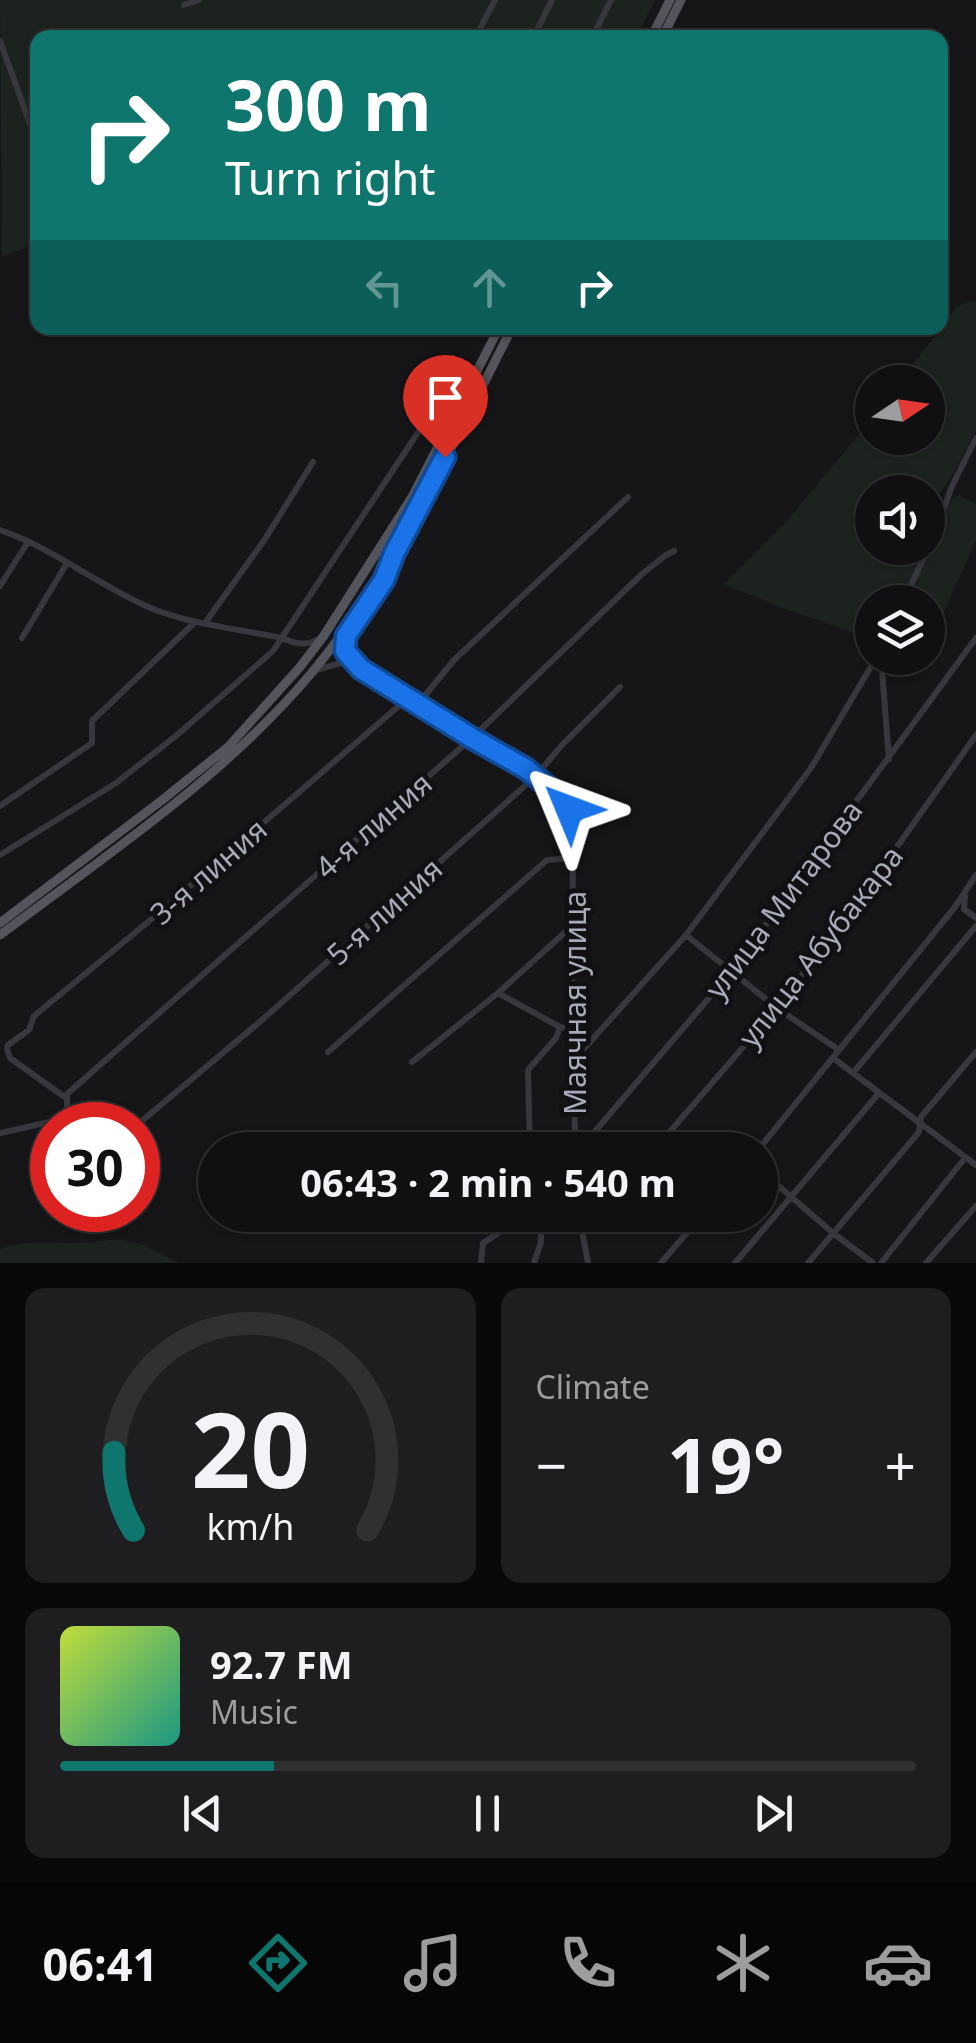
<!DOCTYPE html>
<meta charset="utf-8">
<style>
body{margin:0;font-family:"Noto Sans",sans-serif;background:#1e1e20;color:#f1f3f6;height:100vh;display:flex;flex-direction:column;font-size:38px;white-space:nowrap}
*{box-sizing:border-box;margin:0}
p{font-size:32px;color:#9c9d9f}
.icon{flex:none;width:55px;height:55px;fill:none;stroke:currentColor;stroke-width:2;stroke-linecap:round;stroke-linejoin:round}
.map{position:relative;height:1263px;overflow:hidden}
.drawer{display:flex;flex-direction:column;gap:25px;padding:25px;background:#09090a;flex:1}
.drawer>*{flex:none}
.banner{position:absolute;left:30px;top:30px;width:918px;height:305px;border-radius:20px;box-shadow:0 2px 8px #0004,0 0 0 2px #303032;background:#0f766e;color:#fff;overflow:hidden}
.needle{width:65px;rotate:77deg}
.controls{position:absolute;left:855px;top:365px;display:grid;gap:20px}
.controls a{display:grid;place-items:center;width:90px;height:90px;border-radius:50%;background:#101012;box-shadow:0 2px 8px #0004,0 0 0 2px #303032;font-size:50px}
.speed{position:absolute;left:30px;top:1102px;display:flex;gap:20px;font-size:50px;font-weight:700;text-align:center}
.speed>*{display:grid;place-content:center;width:130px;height:130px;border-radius:50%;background:#101012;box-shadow:0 2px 8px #0004,0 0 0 2px #303032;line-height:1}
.speed .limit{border:15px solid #d22;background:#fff;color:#111}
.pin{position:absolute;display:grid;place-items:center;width:85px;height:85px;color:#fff;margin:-102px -42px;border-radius:50% 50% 50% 0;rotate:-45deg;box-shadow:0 0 10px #0007}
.pin .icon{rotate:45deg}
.me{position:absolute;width:110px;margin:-55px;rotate:314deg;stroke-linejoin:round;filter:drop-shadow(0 0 8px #0008)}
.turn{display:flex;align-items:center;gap:35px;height:210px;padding:0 30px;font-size:45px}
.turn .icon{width:130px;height:130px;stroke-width:2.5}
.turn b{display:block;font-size:70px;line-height:85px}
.lanes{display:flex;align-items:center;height:95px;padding:0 30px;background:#0003;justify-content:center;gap:50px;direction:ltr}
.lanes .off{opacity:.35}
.big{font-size:75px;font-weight:700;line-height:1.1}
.drawer .card{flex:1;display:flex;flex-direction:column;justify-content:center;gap:15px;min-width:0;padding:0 35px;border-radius:20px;background:#1e1e20}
.drawer .dial{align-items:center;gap:0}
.dial svg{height:260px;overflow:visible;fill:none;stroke:#303032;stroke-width:7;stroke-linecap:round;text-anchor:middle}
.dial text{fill:#f1f3f6;stroke:none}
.song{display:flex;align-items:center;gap:30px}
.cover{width:120px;height:120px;border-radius:15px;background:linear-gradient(135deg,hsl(70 70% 55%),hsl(170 70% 35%))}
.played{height:10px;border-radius:5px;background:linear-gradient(90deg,#0f766e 25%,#303032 25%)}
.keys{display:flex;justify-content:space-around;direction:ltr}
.heat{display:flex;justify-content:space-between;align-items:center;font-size:55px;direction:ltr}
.drawer .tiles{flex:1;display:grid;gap:25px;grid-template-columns:1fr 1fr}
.card:last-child{grid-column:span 2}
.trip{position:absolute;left:198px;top:1132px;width:580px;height:100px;border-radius:50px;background:#101012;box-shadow:0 2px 8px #0004,0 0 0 2px #303032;font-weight:700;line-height:100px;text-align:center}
.menu{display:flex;height:160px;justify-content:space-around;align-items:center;background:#060607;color:#9c9d9f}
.menu .icon{width:70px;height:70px}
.menu .active{color:#0f766e}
.menu b{font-size:45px;color:#f1f3f6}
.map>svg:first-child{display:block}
.green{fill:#1c231e;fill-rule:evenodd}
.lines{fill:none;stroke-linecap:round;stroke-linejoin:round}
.street{stroke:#37373d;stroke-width:6}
.primary{stroke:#53545c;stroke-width:9}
.route-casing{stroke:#114b97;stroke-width:25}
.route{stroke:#1a73e8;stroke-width:18}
.labels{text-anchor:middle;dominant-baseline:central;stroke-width:10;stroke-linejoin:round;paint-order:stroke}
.street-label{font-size:30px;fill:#a7abb9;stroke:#111113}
</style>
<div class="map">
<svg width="976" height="1263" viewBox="0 0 976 1263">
<rect width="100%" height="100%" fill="#161618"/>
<!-- green -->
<path class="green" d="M 0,0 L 655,0 L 636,37 L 38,38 L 37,243 L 2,257 Z
M 976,300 L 976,430 L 957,467 L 929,511 L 935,514 L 958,495 L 976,504 L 976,541 L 928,646 L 928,602 L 872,602 L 872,639 L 780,607 L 724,584 L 786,522 L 872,419 L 872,438 L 928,438 L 928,382 L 900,382 L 957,306 ZM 872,492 L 928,492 L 928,548 L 872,548 Z
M 118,1239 L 141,1244 L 180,1263 L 0,1263 L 0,1249 C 22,1240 44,1243 67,1243 C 84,1243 101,1241 118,1239 Z"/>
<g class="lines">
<!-- street -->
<path class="street" d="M 184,5 L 199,0
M 475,38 L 495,0
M 533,38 L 552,0
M 592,38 L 611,0
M 0,41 L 38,146
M 0,530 C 54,548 100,587 153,609 C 194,625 239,629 282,638 C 294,644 307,646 319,639
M 388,570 L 378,590 L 347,636 C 342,652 350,659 361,669 L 525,768 L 562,798 L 569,809 L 573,823 L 572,1062 L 576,1150
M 0,586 L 28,542
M 903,602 L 933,538 L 952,486 L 976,438
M 205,623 L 265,539 L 313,462
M 22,638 L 67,563
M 881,658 L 889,759
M 316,670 L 341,663 L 357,668
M 418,704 L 454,660 L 628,497
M 0,806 L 92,743 L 92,721 L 195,622
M 0,855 L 116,783 L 177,735 L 273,651 L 419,431
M 965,896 L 964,909 L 976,918
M 686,935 L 777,1008 L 839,1050
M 498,993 L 560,1027 L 573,1029
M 328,1052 L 547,860 L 573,858
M 833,1058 L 976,1165
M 412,1062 L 498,993 L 573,925
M 572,1062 L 686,935 L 811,768 L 876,658
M 853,1073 L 976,926
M 66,1098 L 10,1058 L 7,1049 L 8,1045 L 29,1030 L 34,1016 L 160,912 L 408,698
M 137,1125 L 262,1020 L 536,776 L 561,746 L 620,687
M 0,1133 L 63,1119 L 67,1107 L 67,1094 L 472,738 L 642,574 L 666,555 L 674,551
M 530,1150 L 528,1070 L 556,1038 L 560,1027
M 530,1150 L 548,1150
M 579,1150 L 732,971 L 976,638
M 654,1150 L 777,1008 L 880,871 L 976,735
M 758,1150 L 955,907 L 976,875
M 760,1170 L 833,1233 L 873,1263
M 579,1215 L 588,1263
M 579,1224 L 595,1215
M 481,1263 L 483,1243 L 500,1232
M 534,1263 L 541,1242 L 541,1215
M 661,1263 L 702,1215
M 735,1263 L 879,1093
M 808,1263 L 919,1132 L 921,1117 L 976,1052
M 881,1263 L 965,1158
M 926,1263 L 976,1206"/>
<!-- primary -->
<path class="primary" d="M 651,38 L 670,0
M 662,38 L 681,0
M 0,923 L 161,801 L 228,747 L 300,667 L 323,637 L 412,497 L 499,328
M 0,935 C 109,853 226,776 314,670 C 398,568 452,444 512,328"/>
</g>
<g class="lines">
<defs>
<path id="route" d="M 445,457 L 394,554 L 384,580 L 346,636 L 345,651 L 361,669 L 472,738 L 525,768 L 562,798 L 569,809"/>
</defs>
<!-- route casing -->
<use href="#route" class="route-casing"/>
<!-- route -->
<use href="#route" class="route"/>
</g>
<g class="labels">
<!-- street labels -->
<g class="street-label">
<text transform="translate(373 825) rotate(-41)">4-я линия</text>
<text transform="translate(208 871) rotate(-41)">3-я линия</text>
<text transform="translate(783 899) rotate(-53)">улица Митарова</text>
<text transform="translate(384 911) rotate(-42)">5-я линия</text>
<text transform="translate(820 946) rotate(-52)">улица Абубакара</text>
<text transform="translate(574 1003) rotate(-90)">Маячная улица</text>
</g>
</g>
</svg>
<div class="controls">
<a><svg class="needle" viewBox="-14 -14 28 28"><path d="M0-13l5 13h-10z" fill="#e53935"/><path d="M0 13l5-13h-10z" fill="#9c9d9f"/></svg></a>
<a><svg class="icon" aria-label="sound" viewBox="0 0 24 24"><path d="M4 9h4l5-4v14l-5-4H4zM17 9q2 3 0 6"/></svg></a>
<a><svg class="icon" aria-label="layers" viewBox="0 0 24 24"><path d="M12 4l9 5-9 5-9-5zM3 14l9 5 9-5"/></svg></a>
</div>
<div class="speed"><div class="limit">30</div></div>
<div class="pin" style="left:445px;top:457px;background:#d93025"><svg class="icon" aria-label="arrive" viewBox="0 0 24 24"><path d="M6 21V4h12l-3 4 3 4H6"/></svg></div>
<svg class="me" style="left:569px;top:809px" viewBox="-20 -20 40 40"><path d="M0-17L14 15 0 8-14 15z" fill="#1a73e8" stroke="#fff" stroke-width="4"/></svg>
<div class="trip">06:43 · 2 min · 540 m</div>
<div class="banner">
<div class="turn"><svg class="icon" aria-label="right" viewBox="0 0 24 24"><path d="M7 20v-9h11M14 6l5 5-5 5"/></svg><div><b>300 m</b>Turn right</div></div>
<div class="lanes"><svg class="icon off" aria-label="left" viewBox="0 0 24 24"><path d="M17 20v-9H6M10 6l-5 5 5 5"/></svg><svg class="icon off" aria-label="ahead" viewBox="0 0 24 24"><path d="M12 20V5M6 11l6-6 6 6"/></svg><svg class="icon" aria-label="right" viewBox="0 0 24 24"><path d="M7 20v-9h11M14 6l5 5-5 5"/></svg></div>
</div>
</div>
<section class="drawer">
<div class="tiles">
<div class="card dial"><svg viewBox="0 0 100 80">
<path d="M14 69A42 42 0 1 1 86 69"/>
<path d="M14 69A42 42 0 0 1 8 45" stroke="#0f766e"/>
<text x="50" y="56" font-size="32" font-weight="700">20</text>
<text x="50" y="72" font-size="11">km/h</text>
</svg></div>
<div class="card"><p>Climate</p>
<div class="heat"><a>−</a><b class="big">19°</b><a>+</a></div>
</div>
<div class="card">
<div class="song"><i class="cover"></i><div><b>92.7 FM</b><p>Music</p></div></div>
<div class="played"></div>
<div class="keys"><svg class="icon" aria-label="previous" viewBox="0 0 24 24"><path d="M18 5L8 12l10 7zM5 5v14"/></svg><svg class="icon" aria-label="pause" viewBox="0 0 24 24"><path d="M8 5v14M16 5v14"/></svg><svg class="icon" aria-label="next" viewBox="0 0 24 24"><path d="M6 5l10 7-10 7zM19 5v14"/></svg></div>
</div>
</div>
</section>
<nav class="menu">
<b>06:41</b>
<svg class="icon active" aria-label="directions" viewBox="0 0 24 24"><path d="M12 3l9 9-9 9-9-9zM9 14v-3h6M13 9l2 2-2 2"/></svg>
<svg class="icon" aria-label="music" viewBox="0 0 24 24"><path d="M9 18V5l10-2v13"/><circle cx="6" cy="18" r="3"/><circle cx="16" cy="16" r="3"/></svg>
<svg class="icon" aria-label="phone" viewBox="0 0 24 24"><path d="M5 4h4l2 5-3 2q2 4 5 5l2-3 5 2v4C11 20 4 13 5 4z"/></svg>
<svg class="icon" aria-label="climate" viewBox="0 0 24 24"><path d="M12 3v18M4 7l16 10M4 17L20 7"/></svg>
<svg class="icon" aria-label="car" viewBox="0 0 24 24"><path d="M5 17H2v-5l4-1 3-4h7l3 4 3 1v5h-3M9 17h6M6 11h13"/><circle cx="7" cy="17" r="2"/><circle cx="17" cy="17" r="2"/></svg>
</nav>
